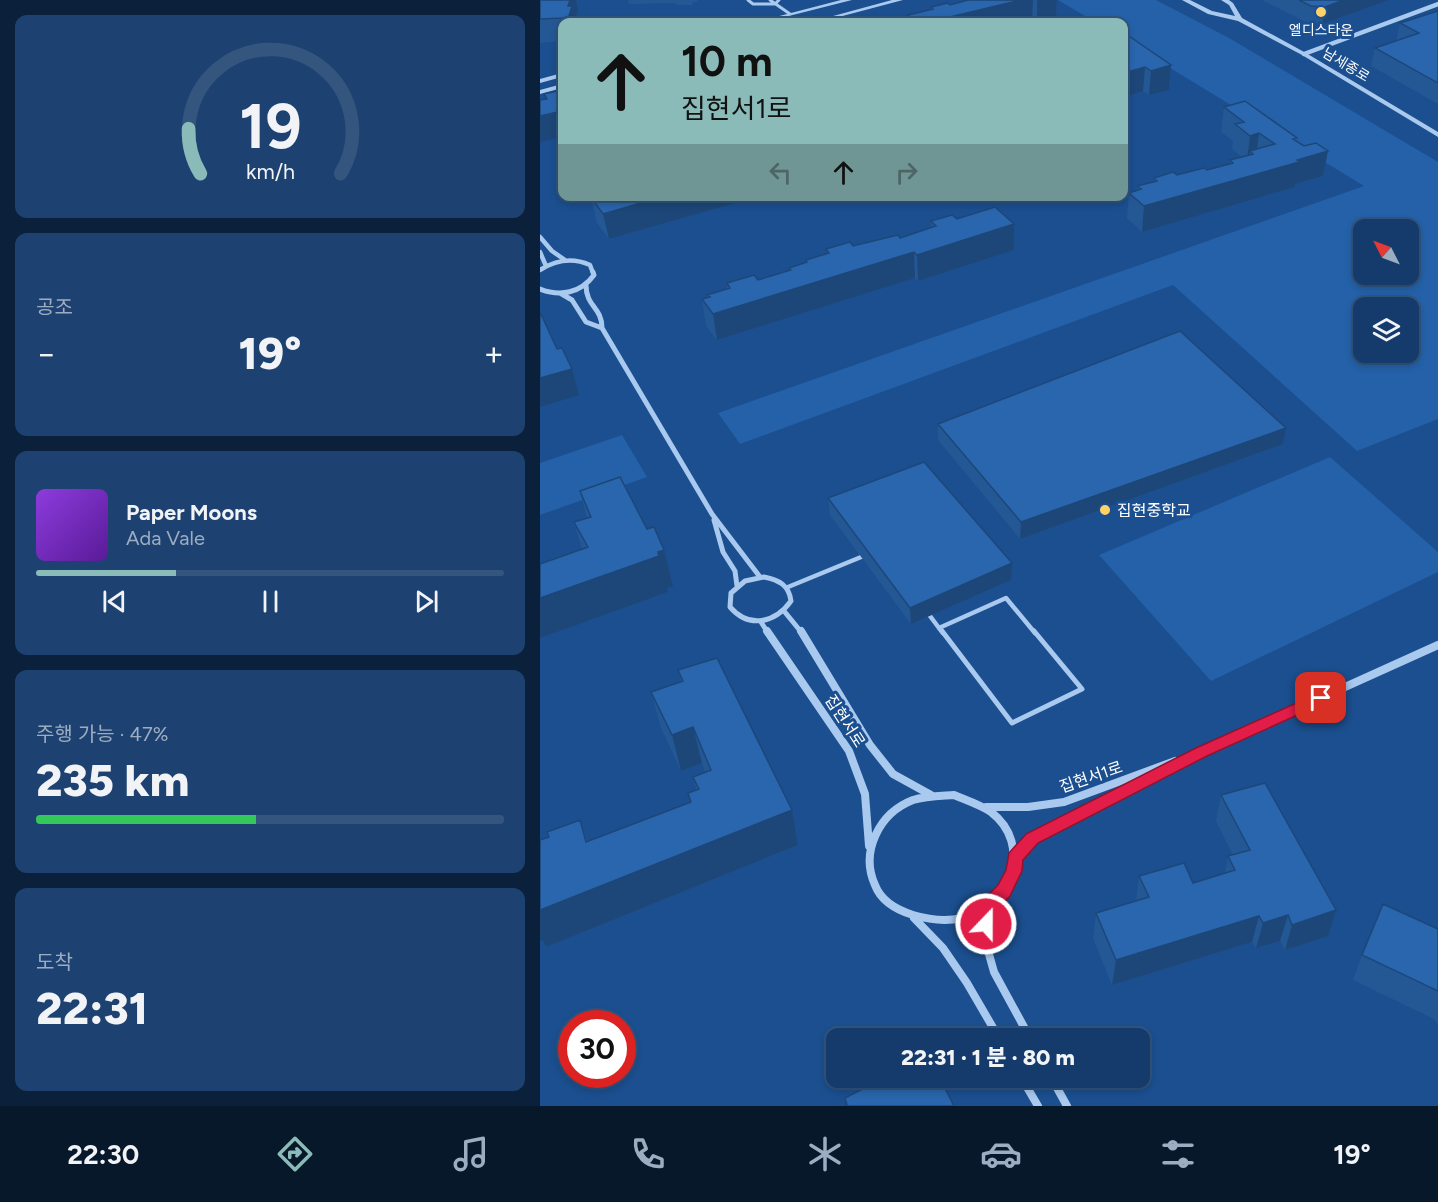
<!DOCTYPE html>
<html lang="ko">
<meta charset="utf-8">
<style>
body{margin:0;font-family:Figtree,"Noto Sans KR",sans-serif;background:#1d4271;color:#f1f3f6;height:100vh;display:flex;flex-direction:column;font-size:22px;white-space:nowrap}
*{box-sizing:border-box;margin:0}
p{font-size:20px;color:#9dadc1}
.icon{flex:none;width:33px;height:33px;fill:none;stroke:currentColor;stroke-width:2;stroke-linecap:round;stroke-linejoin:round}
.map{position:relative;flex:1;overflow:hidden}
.side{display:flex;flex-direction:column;gap:15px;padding:15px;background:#0b203b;width:540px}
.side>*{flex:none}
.top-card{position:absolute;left:18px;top:18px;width:570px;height:183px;border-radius:12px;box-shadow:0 3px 9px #0003,0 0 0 2px #33557e;background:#8bbbb9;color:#111;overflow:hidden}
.needle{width:39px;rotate:312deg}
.controls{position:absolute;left:813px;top:219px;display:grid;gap:12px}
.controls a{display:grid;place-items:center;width:66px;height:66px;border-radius:12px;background:#143b6b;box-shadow:0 3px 9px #0003,0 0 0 2px #33557e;font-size:30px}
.speed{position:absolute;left:18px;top:1010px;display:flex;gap:12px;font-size:30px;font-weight:700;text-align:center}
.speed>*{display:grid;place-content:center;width:78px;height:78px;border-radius:50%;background:#143b6b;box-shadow:0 3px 9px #0003,0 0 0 2px #33557e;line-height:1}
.speed .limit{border:9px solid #d22;background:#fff;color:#111}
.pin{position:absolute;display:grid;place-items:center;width:51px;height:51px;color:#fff;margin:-26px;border-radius:12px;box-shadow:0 3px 9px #0006}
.me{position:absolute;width:66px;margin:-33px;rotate:22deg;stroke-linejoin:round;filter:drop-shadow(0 0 4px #0008)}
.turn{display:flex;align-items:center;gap:21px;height:126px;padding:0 24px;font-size:27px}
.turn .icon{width:78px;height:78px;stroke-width:2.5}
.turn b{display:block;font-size:42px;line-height:51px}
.lanes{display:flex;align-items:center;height:57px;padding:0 24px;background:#0003;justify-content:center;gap:30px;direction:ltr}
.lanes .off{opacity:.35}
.big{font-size:45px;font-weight:800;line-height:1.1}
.side .card{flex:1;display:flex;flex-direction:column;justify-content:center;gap:9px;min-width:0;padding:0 21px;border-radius:12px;background:#1d4271}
.side .dial{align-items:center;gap:0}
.dial svg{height:156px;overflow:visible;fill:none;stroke:#33557e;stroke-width:7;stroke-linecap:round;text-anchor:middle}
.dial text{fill:#f1f3f6;stroke:none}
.song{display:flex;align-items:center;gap:18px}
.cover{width:72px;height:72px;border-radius:9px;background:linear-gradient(135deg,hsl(270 70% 55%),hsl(270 70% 35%))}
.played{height:6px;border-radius:3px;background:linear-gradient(90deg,#8bbbb9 30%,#33557e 30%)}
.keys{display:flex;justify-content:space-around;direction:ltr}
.heat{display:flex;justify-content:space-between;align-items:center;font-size:33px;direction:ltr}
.charge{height:9px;border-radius:4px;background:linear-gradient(90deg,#34c759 47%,#33557e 0)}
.trip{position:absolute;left:286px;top:1028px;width:324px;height:60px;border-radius:12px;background:#143b6b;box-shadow:0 3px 9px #0003,0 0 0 2px #33557e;font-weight:800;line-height:60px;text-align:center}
.menu{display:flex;height:96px;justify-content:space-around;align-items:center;background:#08182b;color:#9dadc1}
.menu .icon{width:42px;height:42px}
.menu .on{color:#8bbbb9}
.menu b{font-size:27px;color:#f1f3f6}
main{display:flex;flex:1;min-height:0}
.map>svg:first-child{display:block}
.green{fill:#2461a8;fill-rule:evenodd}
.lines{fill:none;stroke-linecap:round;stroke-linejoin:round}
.service-far2{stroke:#a9c9ee;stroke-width:3}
.service-far1{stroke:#a9c9ee;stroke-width:4.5}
.service{stroke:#a9c9ee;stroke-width:5}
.minor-far2{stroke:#a9c9ee;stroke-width:4.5}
.minor-far1{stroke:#a9c9ee;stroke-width:5}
.minor{stroke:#a9c9ee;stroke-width:8}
.tertiary{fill:#a9c9ee;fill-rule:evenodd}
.wall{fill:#245895}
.shaded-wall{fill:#1d4779}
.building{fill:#2a66ad;stroke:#1d4779;stroke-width:1.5}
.route{fill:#e11d48;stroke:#92132f;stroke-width:1.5}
.poi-dot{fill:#ffd166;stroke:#1b4f8f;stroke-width:2}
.labels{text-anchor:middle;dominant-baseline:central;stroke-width:6;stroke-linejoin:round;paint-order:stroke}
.far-poi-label{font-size:14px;fill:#fff;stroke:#1b4f8f}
.far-street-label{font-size:14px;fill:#fff;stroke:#1b4f8f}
.poi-label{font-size:16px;fill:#fff;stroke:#1b4f8f;text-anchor:start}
.street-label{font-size:16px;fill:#fff;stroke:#1b4f8f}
</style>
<main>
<section class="side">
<div class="card dial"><svg viewBox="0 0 100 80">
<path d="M14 69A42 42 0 1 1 86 69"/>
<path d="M14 69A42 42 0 0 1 8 46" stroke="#8bbbb9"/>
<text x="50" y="56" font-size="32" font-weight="700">19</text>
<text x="50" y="72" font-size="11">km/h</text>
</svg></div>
<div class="card"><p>공조</p>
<div class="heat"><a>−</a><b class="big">19°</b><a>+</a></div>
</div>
<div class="card">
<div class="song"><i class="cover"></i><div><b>Paper Moons</b><p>Ada Vale</p></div></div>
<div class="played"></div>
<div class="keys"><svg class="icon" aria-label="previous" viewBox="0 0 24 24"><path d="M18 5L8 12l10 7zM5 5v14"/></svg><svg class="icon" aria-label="pause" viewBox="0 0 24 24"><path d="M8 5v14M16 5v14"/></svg><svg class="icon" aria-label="next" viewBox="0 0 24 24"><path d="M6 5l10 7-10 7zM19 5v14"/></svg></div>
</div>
<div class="card"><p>주행 가능 · 47%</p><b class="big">235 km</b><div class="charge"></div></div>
<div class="card"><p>도착</p><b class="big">22:31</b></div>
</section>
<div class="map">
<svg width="898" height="1106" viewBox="0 0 898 1106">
<rect width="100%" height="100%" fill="#1b4f8f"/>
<!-- green -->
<path class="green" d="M 518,0 L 616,0 L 689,38 L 898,162 L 898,419 L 817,451 L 633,285 L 200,444 L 178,413 L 824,186 L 584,40 L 584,22 L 555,22 ZM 824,230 L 868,230 L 868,274 L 824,274 ZM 824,308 L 868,308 L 868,352 L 824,352 Z
M 82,435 L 107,477 L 0,515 L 0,463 Z
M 790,457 L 898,552 L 898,572 L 671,681 L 559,555 Z"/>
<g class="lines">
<!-- service-far2 -->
<path class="service-far2" d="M 208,0 L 213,4 L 235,4 L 239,0
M 230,0 L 250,14"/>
<!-- service-far1 -->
<path class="service-far1" d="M 248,587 L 326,555
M 387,612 L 399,628
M 399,628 L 403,633
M 399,628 L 466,598 L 495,633"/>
<!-- service -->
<path class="service" d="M 402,631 L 472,723 L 542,689 L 494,631"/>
<!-- minor-far2 -->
<path class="minor-far2" d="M 764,54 L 898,4
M 0,237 L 12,251 L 25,260
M 0,252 L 6,266
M 0,270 C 16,260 32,257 50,265 L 53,273"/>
<!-- minor-far1 -->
<path class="minor-far1" d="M 46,285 C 46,307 62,307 62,328 L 172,514 L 220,577
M 0,289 C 20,297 41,293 54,275 L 53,272
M 20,293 L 32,300 L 46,322 L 62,328
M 174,520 L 183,552 L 195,571 L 197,586
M 224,577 C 239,580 249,585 251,601 C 235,623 209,629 190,607 L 191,593 L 205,581 Z
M 244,611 L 262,633
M 221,622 L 228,633"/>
<!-- minor -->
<path class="minor" d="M 227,631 L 309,751 L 325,794 L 329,846
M 261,631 L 330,745 L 353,774 L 391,795
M 414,795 C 426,800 441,805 451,812 C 494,845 470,906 422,918 C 405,922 390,920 373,915 C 357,910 341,901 335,885 C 320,852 339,813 373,800 C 386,796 400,796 414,795 Z
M 446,807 L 488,807 L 524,802 L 635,761
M 475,858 L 492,839 L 661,752 L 898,645
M 447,907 L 445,940 L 454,972 L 490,1038
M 374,918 L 403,948 L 427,983 L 459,1038
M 481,1077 L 498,1106
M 511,1077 L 527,1106"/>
<!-- tertiary -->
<path class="tertiary" d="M 301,0 L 312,0 L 225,22 L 216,22 Z
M 352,0 L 363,0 L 280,22 L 271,22 Z
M 642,0 L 650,0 L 672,11 L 695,16 L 689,5 L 681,0 L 689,0 L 693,3 L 702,18 L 766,53 L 898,132 L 898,137 L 762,55 L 698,21 L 668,14 Z
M 22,73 L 22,77 L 0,83 L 0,79 Z
M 22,84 L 22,88 L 0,94 L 0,90 Z"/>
</g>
<!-- wall -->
<path class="wall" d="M 0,0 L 38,10 L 35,22 L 22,22 L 22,41 L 0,43 Z
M 88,0 L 158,0 L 157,2 L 153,2 L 152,5 L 136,5 L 135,3 L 89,4 Z
M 428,0 L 517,0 L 516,19 L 500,22 L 495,22 L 492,20 L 483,22 L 368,22 L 368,15 L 391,9 L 391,7 L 410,5 Z
M 722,0 L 849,0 L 782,24 L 768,23 Z
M 898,11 L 898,104 L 831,66 L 835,48 L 856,41 L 860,23 Z
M 584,35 L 631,65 L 629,90 L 609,95 L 603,91 L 584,97 Z
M 684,107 L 756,141 L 764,146 L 788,151 L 783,176 L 755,184 L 755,187 L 602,232 L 587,218 L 589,193 L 597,190 L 597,186 L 614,182 L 614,178 L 637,175 L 667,170 L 689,164 L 690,160 L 702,157 L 692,149 L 693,141 L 681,132 Z
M 53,196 L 220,196 L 69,239 L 57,223 L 51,197 Z
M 425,196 L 456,196 L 432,203 Z
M 417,219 L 474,250 L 378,281 L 375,278 L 177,340 L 166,326 L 162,299 L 168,298 L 167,295 L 187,289 L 187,283 L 218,280 L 250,270 L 249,268 L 266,262 L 266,260 L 287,253 L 286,249 L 313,246 L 360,238 L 392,228 L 391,221 Z
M 398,424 L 746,428 L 743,444 L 480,539 L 398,440 Z
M 40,491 L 133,587 L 127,588 L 128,592 L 0,638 L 0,564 L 42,549 L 34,522 L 47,518 Z
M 288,498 L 471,580 L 371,624 L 290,515 Z
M 138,670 L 252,810 L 258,845 L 6,947 L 3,940 L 0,941 L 0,840 L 9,837 L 40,820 L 48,842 L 150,802 L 148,793 L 156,790 L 153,777 L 165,772 L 162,763 L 141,771 L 121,728 L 111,692 L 141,681 Z
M 681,795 L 788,936 L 745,950 L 740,941 L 716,948 L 712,942 L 572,985 L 553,938 L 556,913 L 596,901 L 599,876 L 653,883 L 685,873 L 688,856 L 693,855 L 676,821 Z
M 898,929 L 898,1025 L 894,1019 L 813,980 L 822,955 Z"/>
<!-- shaded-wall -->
<path class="shaded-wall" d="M 30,0 L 36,0 L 38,10 L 35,22 L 24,22 L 23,18 Z
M 481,0 L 493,0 L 492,20 L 483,22 L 389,22 Z
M 497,0 L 517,0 L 516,19 L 500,22 L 497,22 Z
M 804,0 L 849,0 L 782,24 L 785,7 Z
M 631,65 L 629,90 L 609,95 L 611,71 Z
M 605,67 L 603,91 L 584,97 L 584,73 Z
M 22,111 L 22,137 L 0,142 L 0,116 Z
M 719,133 L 716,158 L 710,151 L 709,160 L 707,160 L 710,136 Z
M 788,151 L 783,176 L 755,184 L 755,187 L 602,232 L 604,206 Z
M 125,196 L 220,196 L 69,239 L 63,214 Z
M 432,196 L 456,196 L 432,203 Z
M 474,224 L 474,250 L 378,281 L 377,255 Z
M 374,252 L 375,278 L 177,340 L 173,314 Z
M 32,369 L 39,395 L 0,407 L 0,378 Z
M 746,428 L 743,444 L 480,539 L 481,522 Z
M 124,550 L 133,587 L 127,588 L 128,592 L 0,638 L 0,598 Z
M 472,563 L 471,580 L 371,624 L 370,608 Z
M 153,727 L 162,763 L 141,771 L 132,735 Z
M 252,810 L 258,845 L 6,947 L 3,940 L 0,941 L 0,910 Z
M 796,910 L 788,936 L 745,950 L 752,925 Z
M 748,915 L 740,941 L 716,948 L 723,923 Z
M 719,916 L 712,942 L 572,985 L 576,960 Z"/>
<!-- building -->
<path class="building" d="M 0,0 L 30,0 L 28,6 L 32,6 L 29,16 L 23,18 L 0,19 Z
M 428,0 L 481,0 L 389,22 L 377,22 L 368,15 L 393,9 L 391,7 L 408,3 L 410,5 Z
M 759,0 L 804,0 L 785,7 L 771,6 Z
M 898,11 L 898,83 L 835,48 L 879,33 L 860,23 Z
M 586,34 L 631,65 L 611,71 L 605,67 L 584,73 L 584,57 L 588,55 L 584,52 L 584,35 Z
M 22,90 L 22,111 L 0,116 L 0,100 L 7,99 L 4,94 Z
M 705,101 L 757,138 L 753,139 L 764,146 L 776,143 L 788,151 L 757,160 L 759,162 L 604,206 L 589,193 L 601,189 L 597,186 L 617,181 L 614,178 L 633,172 L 637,175 L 664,168 L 667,170 L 693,163 L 690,160 L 713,154 L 710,151 L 735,144 L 719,133 L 710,136 L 695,124 L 704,122 L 684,107 Z
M 53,196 L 125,196 L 63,214 L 51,197 Z
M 455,207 L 474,224 L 377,255 L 374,252 L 173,314 L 162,299 L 170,297 L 167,295 L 190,288 L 187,283 L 214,275 L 218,280 L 251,270 L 249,268 L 267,262 L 266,260 L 289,253 L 286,249 L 310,242 L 313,246 L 358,235 L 360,238 L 396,226 L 391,221 L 412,215 L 417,219 Z
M 0,312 L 17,349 L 22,348 L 32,369 L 0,378 Z
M 640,331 L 746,428 L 481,522 L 398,424 Z
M 384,462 L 472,563 L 370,608 L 288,498 Z
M 80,477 L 107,529 L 114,527 L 124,550 L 118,552 L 119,556 L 0,598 L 0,564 L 48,547 L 34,522 L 51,517 L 40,491 Z
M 177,658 L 252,810 L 0,910 L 0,840 L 9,837 L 7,832 L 40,820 L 46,842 L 151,802 L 148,793 L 159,789 L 153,777 L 171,770 L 153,727 L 132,735 L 111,692 L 143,681 L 138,670 Z
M 725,783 L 796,910 L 752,925 L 748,915 L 723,923 L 719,916 L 576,960 L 556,913 L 609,897 L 599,876 L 644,863 L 653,883 L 695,870 L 688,856 L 710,850 L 681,795 Z
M 843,904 L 898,929 L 898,991 L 822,955 Z
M 346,1077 L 399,1077 L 414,1106 L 304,1106 L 307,1105 L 305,1098 Z"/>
<!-- route -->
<path class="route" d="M 781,692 L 786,694 L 789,698 L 786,702 L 667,756 L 498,843 L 483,860 L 482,871 L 470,896 L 455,911 L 452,929 L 446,932 L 440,929 L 437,924 L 441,902 L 458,885 L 466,870 L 469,853 L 486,834 L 656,748 Z"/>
<!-- markers -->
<g class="poi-dot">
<circle cx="781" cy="12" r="6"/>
<circle cx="565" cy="510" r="6"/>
</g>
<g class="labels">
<!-- far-poi labels -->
<g class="far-poi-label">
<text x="781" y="30">엘디스타운</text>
</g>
<!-- far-street labels -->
<g class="far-street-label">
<text transform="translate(806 65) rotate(31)">남세종로</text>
</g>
<!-- poi labels -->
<g class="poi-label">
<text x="577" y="510">집현중학교</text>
</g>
<!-- street labels -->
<g class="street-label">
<text transform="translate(305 721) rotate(57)">집현서로</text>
<text transform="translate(551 777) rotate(-19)">집현서1로</text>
</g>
</g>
</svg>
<div class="controls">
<a><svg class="needle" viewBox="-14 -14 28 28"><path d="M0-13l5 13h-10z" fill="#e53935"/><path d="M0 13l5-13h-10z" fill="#9dadc1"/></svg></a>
<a><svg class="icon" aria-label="layers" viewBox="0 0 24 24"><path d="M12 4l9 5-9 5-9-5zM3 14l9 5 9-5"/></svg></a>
</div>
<div class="speed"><div class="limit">30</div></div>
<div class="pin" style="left:781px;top:698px;background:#d93025"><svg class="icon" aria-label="arrive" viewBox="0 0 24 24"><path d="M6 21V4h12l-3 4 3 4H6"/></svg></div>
<svg class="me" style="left:446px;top:924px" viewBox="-20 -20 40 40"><circle r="17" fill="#e11d48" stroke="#fff" stroke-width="3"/><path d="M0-11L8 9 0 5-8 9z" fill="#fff"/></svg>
<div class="trip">22:31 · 1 분 · 80 m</div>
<div class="top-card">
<div class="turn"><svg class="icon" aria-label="ahead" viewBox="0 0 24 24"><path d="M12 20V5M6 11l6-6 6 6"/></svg><div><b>10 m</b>집현서1로</div></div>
<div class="lanes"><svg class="icon off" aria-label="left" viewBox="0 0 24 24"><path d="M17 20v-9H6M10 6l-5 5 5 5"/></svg><svg class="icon" aria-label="ahead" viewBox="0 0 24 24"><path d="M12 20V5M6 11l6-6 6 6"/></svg><svg class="icon off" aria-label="right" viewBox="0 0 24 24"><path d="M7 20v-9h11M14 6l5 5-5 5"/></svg></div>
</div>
</div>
</main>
<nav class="menu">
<b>22:30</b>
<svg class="icon on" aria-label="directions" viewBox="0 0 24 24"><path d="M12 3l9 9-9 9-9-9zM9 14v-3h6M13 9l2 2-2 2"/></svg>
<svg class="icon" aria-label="music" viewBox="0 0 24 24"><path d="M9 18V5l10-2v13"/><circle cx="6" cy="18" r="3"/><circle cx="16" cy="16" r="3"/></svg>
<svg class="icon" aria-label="phone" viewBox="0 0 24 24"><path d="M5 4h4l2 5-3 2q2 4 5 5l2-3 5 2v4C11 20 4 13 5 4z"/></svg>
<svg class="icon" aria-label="climate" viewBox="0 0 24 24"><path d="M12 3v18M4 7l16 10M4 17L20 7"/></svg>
<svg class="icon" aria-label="car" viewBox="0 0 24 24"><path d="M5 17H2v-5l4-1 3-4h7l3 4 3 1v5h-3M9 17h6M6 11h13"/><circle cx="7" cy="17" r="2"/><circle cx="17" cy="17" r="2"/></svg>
<svg class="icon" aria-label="filters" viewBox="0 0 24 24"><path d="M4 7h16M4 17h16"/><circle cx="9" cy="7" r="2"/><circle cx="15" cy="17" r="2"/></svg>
<b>19°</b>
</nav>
